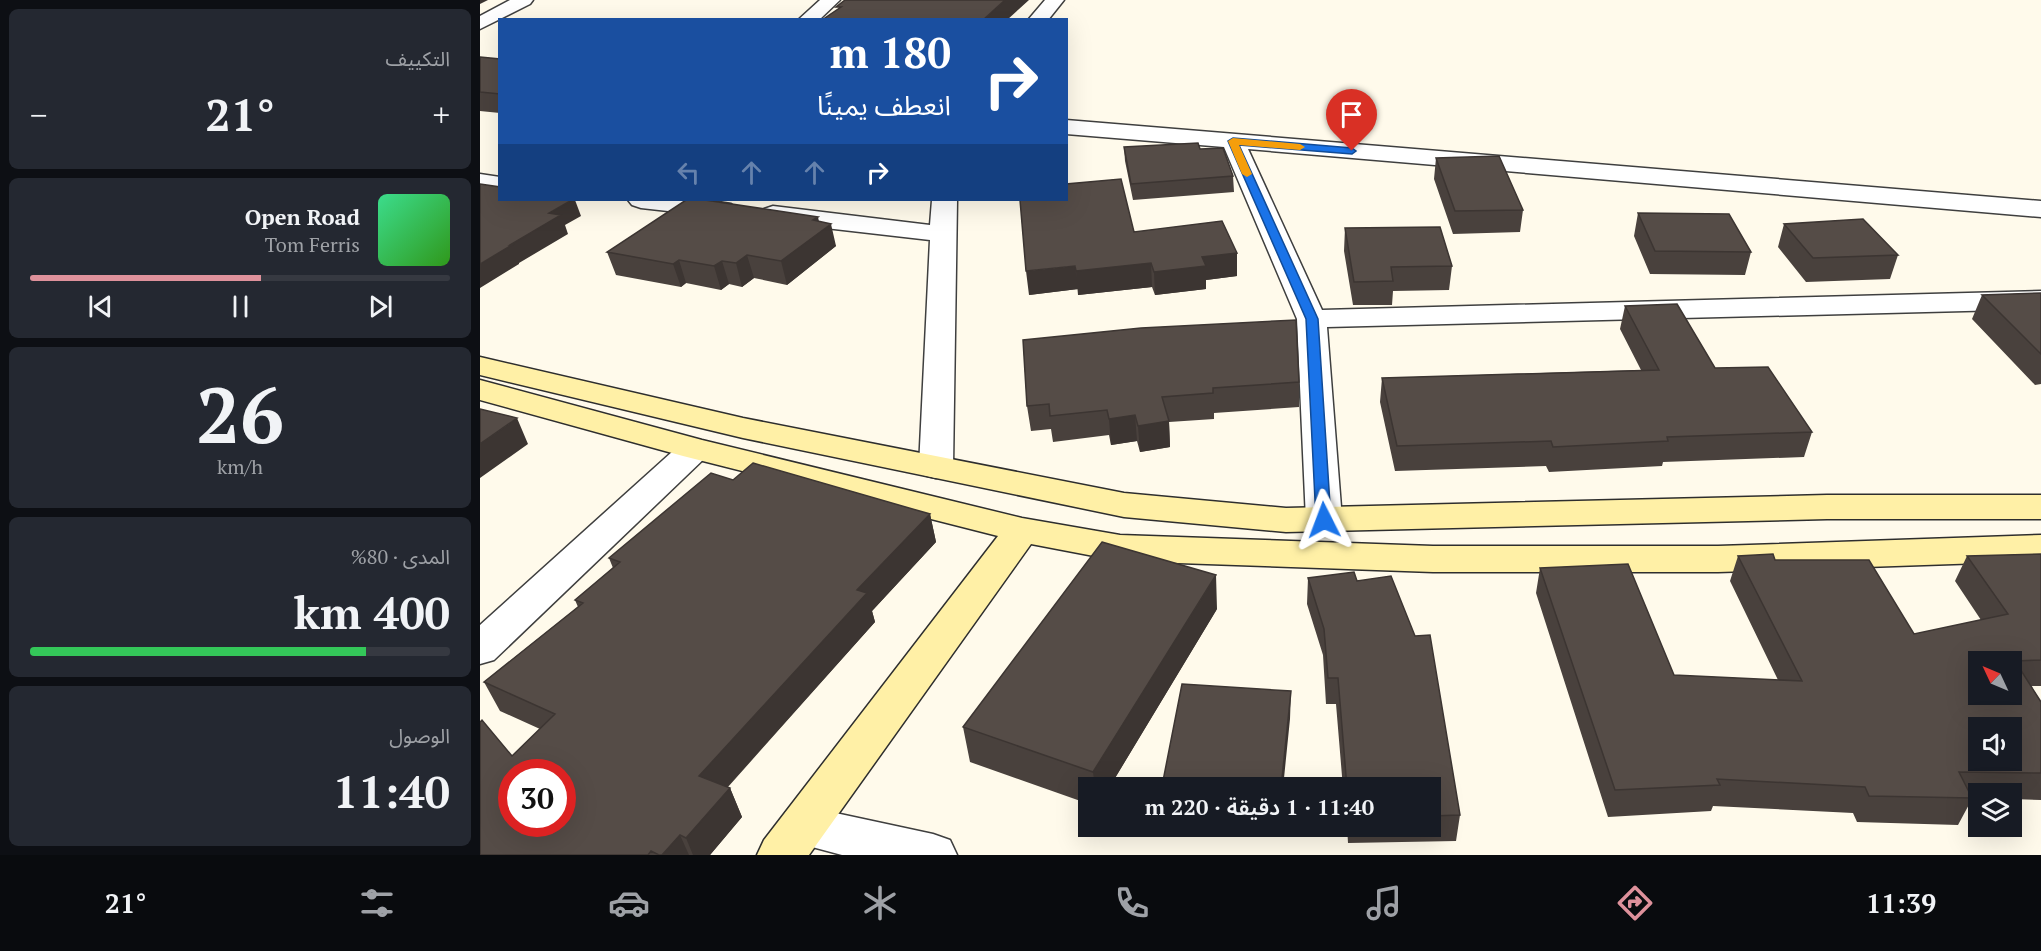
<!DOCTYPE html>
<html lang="ar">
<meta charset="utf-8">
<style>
body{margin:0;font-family:"PT Serif","Noto Sans Arabic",serif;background:#242831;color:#f1f3f6;direction:rtl;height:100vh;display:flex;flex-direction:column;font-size:22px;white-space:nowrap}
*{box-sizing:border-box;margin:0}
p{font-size:20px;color:#9ea1a6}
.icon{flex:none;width:33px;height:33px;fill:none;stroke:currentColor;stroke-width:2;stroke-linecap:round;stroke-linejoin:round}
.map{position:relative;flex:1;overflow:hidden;direction:ltr}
.drawer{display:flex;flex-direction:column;gap:9px;padding:9px;background:#0d0f14;width:480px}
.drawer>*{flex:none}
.banner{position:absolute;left:18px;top:18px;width:570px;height:183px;border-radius:0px;box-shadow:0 6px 24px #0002;direction:rtl;background:#1a4fa0;color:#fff;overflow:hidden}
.needle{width:39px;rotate:314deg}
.fabs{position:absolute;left:1488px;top:651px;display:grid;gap:12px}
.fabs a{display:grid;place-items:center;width:54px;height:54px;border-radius:0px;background:#171b24;box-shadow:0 6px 24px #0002;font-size:30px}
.speed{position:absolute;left:18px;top:759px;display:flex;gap:12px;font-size:30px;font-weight:700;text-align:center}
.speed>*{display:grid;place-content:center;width:78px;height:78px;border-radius:50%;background:#171b24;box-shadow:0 6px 24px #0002;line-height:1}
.speed .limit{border:9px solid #d22;background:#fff;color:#111}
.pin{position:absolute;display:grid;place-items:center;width:51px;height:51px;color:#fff;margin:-62px -26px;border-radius:50% 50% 50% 0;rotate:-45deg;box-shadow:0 0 6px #0007}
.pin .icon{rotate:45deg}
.me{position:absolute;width:66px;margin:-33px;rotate:357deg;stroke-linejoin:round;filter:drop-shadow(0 0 4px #0008)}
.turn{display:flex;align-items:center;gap:21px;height:126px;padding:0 18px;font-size:27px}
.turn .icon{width:78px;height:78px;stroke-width:2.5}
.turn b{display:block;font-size:42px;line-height:51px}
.lanes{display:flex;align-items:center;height:57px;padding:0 18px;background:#0003;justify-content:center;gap:30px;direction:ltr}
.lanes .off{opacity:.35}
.big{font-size:45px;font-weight:600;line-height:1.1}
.drawer .widget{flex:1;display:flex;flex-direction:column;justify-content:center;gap:9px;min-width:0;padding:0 21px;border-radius:9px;background:#242831}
.drawer .dial{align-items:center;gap:0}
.dial b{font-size:78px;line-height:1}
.song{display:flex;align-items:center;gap:18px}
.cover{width:72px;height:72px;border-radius:9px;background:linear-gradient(135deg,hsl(150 70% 55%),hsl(110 70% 35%))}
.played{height:6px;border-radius:3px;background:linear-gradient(90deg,#de919b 55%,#363941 55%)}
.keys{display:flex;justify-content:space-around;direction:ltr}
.heat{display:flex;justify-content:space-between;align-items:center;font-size:33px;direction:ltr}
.charge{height:9px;border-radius:4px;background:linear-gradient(90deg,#34c759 80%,#363941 0)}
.trip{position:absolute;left:598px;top:777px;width:363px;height:60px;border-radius:0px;background:#171b24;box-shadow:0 6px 24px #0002;font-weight:600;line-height:60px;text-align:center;direction:rtl}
.menu{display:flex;height:96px;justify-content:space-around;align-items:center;background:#090b0e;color:#9ea1a6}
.menu .icon{width:42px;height:42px}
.menu .active{color:#de919b}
.menu b{font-size:27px;color:#f1f3f6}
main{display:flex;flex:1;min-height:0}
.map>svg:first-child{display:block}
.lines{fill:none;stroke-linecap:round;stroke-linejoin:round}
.street-casing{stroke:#3f3f3f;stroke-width:3}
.secondary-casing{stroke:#2e2e2e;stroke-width:3}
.street{fill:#fff;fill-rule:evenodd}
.secondary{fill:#fff0a6;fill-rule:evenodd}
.wall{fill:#49413d}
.shaded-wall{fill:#3c3532}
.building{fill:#554c47;stroke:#3c3532;stroke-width:1.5;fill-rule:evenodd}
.route{fill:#1a73e8;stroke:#114b97;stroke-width:1.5}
.slow{fill:#f59e0b}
</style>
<main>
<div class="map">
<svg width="1561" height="855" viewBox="0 0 1561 855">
<rect width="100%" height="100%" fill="#fffaeb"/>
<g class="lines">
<defs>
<path id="street" d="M 30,0 L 53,0 L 50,4 L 0,29 L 0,16 Z
M 340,0 L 360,0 L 339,20 L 318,20 Z
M 565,0 L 584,0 L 568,20 L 548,20 Z
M 586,120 L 1561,201 L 1561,217 L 768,149 L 842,310 L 1561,291 L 1561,309 L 847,327 L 862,520 L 857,528 L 844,532 L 831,528 L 826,520 L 817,319 L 744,147 L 586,134 Z
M 0,174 L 20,177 L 20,191 L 0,188 Z
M 148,200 L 225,200 L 251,204 L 255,209 L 251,214 L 242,217 L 161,208 L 152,205 Z
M 452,200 L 477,200 L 473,467 L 468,475 L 456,478 L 444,475 L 439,467 L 450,240 L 293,222 L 284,219 L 280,214 L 284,209 L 293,206 L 450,225 Z
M 215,439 L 227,442 L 232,449 L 227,456 L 14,660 L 0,664 L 0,625 L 203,442 Z
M 323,806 L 453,834 L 470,840 L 477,855 L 362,855 L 306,840 L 300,826 L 306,812 Z"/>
<path id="secondary" d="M 0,357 L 263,418 L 644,493 L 806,508 L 1347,495 L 1561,495 L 1561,519 L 1347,519 L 806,532 L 644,517 L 263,438 L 0,375 Z
M 0,380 L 222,440 L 542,518 L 640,535 L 953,546 L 1238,546 L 1561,535 L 1561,561 L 1238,572 L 953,572 L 640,561 L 551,544 L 329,855 L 277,855 L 284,840 L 518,536 L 203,456 L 0,400 Z"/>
</defs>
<!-- street casing -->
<use href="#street" class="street-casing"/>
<!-- secondary casing -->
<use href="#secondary" class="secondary-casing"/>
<!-- street -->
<use href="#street" class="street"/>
<!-- secondary -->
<use href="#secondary" class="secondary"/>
</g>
<!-- wall -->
<path class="wall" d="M 0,57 L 20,59 L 20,113 L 0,111 Z
M 644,147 L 720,149 L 753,176 L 754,192 L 653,200 L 645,161 Z
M 956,158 L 1043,210 L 1040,232 L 973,234 L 954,179 Z
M 1158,213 L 1271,252 L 1265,275 L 1170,274 L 1154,236 Z
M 339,221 L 356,246 L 307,285 L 274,278 L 262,287 L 249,284 L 241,290 L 206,283 L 201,287 L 136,275 L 127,252 Z
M 1304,224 L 1418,255 L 1410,279 L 1326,282 L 1298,247 Z
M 865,228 L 972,266 L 969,290 L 913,291 L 912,305 L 873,305 L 864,251 Z
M 654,232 L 757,253 L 757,276 L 726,280 L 726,289 L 675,295 L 672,287 L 598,295 L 598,289 L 549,295 Z
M 1561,293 L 1561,384 L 1555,385 L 1492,319 L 1502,295 Z
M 1145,306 L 1235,368 L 1332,432 L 1324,457 L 1183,462 L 1182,466 L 1069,472 L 1066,466 L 915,471 L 900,402 L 902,378 L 1161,370 L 1140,329 Z
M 543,340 L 819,382 L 819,407 L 734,413 L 734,419 L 689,422 L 690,447 L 660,452 L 657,441 L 631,445 L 629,435 L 573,442 L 571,429 L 551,431 L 547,406 Z
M 253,480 L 450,514 L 456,542 L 392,611 L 395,622 L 248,787 L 250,788 L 262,817 L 230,855 L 0,855 L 32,756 L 60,729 L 20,711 L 4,682 L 98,607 L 95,600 L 133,568 L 129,558 Z
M 1561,554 L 1561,686 L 1551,686 L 1561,702 L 1561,800 L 1532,799 L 1532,794 L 1498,794 L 1498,799 L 1492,799 L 1478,825 L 1377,822 L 1373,813 L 1233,806 L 1231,811 L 1128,817 L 1056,593 L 1060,568 L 1194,675 L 1298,680 L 1250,581 L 1258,556 L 1295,560 L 1434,634 L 1501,620 L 1475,581 L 1487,556 Z
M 828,578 L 877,581 L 980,815 L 976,841 L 868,843 L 867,826 L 951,826 L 951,788 L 863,788 L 856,704 L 846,704 L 843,655 L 827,604 Z
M 737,609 L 629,788 L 609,788 L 609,804 L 490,762 L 483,727 Z"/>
<!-- shaded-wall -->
<path class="shaded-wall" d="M 0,0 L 8,0 L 0,4 Z
M 525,0 L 549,0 L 527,20 L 503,20 Z
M 92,200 L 95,200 L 101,216 L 85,225 L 88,234 L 39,263 L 39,264 L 0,288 L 0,264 L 30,245 L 69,213 Z
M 338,217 L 341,231 L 351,224 L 356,246 L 307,285 L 301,261 L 333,220 Z
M 757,253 L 757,276 L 726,280 L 726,289 L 675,295 L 674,272 L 722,257 Z
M 267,255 L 274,278 L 262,287 L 256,263 Z
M 199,260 L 206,283 L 201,287 L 193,264 Z
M 242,261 L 249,284 L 241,290 L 234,266 Z
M 671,263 L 672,287 L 598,295 L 596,271 Z
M 595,266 L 598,289 L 549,295 L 546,271 Z
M 655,415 L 657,441 L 631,445 L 629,419 Z
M 37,418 L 48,444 L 0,478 L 0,444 Z
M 689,421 L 690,447 L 660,452 L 658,426 Z
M 450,514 L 456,542 L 392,611 L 395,622 L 231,805 L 219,776 L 377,590 Z
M 736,575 L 737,609 L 629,788 L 615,788 L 613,772 Z
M 811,691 L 810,719 L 803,788 L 801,788 Z
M 250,788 L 262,817 L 230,855 L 213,855 L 206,838 Z
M 200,835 L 209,855 L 182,855 Z"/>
<!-- building -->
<path class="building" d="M 365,0 L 525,0 L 503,20 L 342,20 L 361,7 L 356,7 Z
M 0,57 L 20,59 L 20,94 L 0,92 Z
M 718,143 L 720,149 L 743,148 L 753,176 L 651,184 L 644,147 Z
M 1019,156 L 1043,210 L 975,211 L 956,158 Z
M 641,179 L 654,232 L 742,221 L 757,253 L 722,257 L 726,266 L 674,272 L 671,263 L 596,271 L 595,266 L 546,271 L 540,200 L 586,200 L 586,184 Z
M 0,184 L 20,187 L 20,200 L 92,200 L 69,213 L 81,215 L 30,245 L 32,245 L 0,264 Z
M 206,200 L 225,200 L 338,217 L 333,220 L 351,224 L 301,261 L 267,255 L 256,263 L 242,261 L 234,266 L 199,260 L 193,264 L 127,252 Z
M 1158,213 L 1249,214 L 1271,252 L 1175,251 Z
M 1383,219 L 1418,255 L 1333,258 L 1304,224 Z
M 960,227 L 972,266 L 911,267 L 913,281 L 874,282 L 865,228 Z
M 1561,293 L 1561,354 L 1502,295 Z
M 1197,304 L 1235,368 L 1288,367 L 1332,432 L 1187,437 L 1188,441 L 1073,447 L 1071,441 L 917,446 L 902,378 L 1179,370 L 1145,306 Z
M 816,320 L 819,382 L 733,388 L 733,393 L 682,397 L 689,421 L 658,426 L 655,415 L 629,419 L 627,410 L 570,416 L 569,404 L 547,406 L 543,340 L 661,328 Z
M 0,409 L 37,418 L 0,444 Z
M 273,463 L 450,514 L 377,590 L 387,593 L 219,776 L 250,788 L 206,838 L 200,835 L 182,855 L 179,855 L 171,851 L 168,855 L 0,855 L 0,722 L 2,720 L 32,756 L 75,714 L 4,682 L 103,603 L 95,600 L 140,562 L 129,558 L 231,473 L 253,480 ZM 32,772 L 82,772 L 82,824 L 32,824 Z
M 622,542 L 736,575 L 613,772 L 483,727 Z
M 1293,554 L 1295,560 L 1389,560 L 1434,634 L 1528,614 L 1487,556 L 1561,554 L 1561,660 L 1535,661 L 1561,702 L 1561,773 L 1479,772 L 1492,798 L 1389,796 L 1385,787 L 1237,779 L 1240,785 L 1135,790 L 1060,568 L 1148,564 L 1194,675 L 1322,681 L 1258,556 ZM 1498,662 L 1532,662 L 1532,694 L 1498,694 ZM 1498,728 L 1532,728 L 1532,760 L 1498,760 Z
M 874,572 L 877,581 L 911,576 L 935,636 L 950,635 L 980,815 L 951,816 L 951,788 L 867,788 L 858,678 L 848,678 L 844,629 L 828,578 Z
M 702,684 L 811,691 L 801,788 L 700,788 L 682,786 Z"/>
<!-- route -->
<path class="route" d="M 753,138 L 872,148 L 876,151 L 872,154 L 759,145 L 838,319 L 851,520 L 844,525 L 836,520 L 826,319 L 748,141 Z"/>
<!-- slow -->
<path class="slow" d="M 753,138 L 820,144 L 825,147 L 820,150 L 759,145 L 772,174 L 767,177 L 762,174 L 748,141 Z"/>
</svg>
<div class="fabs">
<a><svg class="needle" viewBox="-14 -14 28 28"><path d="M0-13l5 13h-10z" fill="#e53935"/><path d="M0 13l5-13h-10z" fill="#9ea1a6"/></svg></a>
<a><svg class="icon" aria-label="sound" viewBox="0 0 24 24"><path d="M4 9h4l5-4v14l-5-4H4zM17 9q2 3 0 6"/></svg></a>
<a><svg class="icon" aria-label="layers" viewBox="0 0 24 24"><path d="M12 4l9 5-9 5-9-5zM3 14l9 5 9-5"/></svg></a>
</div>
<div class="speed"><div class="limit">30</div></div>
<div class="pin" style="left:872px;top:151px;background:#d93025"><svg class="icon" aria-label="arrive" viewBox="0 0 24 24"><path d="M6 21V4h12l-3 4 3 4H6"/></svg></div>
<svg class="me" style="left:844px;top:520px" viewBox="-20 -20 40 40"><path d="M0-17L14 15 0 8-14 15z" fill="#1a73e8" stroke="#fff" stroke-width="4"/></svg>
<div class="trip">11:40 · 1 دقيقة · 220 m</div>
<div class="banner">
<div class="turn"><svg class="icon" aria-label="right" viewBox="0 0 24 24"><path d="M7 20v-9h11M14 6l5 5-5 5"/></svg><div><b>180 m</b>انعطف يمينًا</div></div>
<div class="lanes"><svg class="icon off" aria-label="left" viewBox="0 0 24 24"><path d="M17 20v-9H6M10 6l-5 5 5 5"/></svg><svg class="icon off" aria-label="ahead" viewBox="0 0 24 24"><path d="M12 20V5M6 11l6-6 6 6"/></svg><svg class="icon off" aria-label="ahead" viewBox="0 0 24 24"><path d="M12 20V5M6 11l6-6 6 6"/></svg><svg class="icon" aria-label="right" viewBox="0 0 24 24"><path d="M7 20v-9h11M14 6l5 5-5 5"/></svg></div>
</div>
</div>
<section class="drawer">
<div class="widget"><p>التكييف</p>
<div class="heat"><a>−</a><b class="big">21°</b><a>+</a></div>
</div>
<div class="widget">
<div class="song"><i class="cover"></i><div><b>Open Road</b><p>Tom Ferris</p></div></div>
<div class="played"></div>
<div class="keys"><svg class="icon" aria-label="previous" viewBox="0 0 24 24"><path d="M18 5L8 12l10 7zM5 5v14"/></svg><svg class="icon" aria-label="pause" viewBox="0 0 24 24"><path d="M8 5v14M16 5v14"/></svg><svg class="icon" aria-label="next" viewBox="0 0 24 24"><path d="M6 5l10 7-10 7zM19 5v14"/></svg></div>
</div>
<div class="widget dial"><b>26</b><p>km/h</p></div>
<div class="widget"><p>المدى · 80%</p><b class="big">400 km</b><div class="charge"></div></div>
<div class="widget"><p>الوصول</p><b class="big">11:40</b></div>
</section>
</main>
<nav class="menu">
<b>11:39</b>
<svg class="icon active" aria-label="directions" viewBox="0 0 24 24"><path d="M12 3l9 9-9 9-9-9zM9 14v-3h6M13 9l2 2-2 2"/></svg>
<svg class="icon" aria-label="music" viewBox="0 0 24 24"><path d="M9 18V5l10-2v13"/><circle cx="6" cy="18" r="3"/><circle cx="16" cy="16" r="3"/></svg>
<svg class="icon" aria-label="phone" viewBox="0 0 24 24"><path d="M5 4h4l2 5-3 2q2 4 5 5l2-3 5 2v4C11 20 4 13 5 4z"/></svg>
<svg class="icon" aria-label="climate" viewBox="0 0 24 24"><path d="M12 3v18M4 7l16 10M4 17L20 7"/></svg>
<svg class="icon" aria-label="car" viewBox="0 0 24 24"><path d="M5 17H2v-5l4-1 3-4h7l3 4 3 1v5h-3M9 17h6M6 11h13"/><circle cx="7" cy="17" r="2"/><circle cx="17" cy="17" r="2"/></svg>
<svg class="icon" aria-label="filters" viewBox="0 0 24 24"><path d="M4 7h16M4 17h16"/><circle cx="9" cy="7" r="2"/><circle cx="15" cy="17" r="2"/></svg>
<b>21°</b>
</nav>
